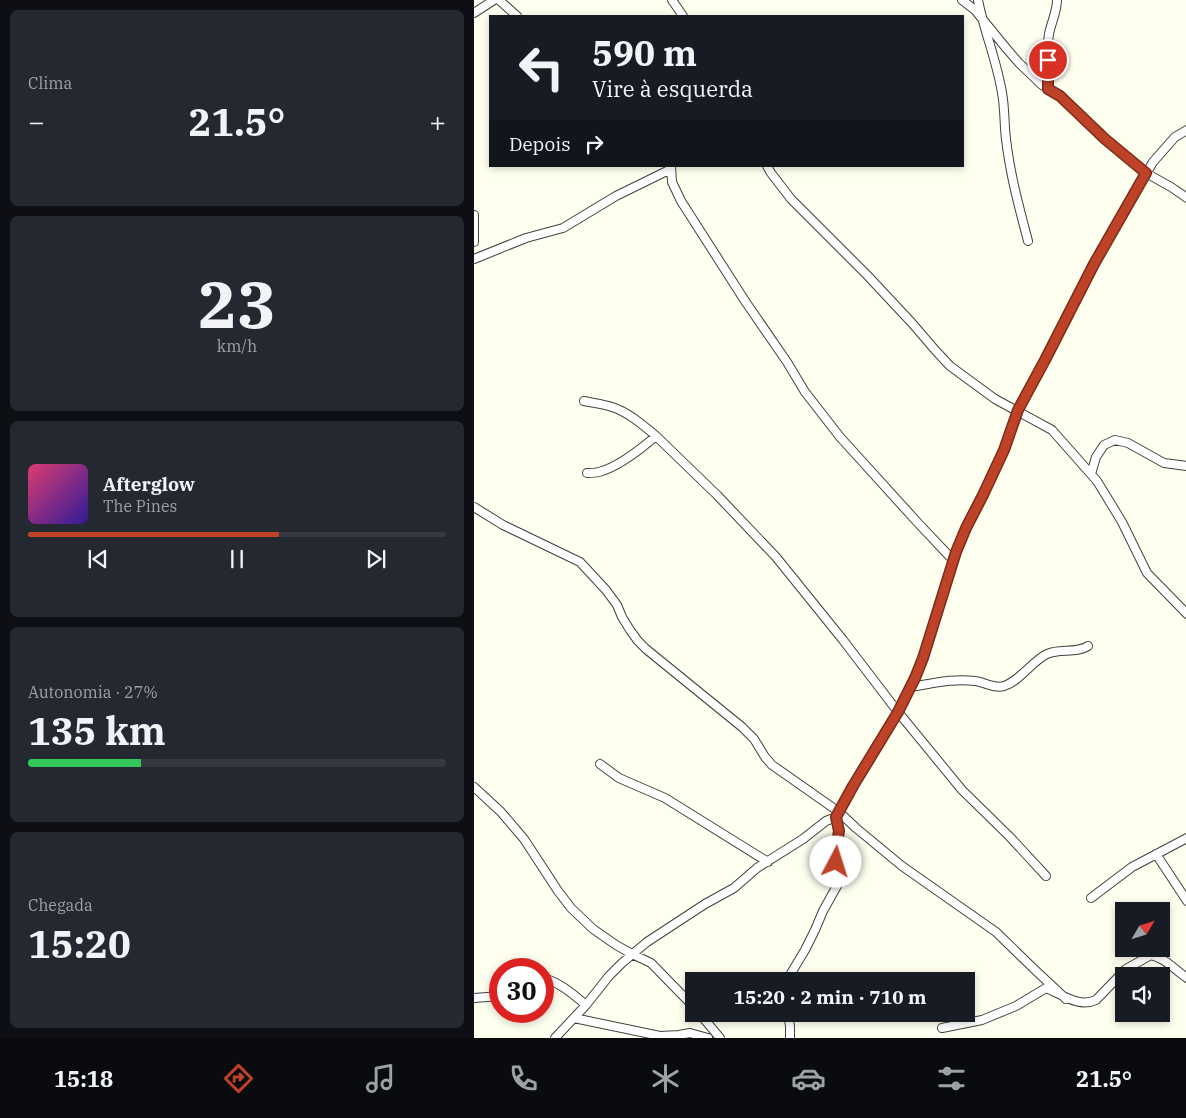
<!DOCTYPE html>
<html lang="pt">
<meta charset="utf-8">
<style>
body{margin:0;font-family:"IBM Plex Serif",serif;background:#242831;color:#f1f3f6;height:100vh;display:flex;flex-direction:column;font-size:19px;white-space:nowrap}
*{box-sizing:border-box;margin:0}
p{font-size:16px;color:#9ea1a6}
.icon{flex:none;width:28px;height:28px;fill:none;stroke:currentColor;stroke-width:2;stroke-linecap:round;stroke-linejoin:round}
.map{position:relative;flex:1;overflow:hidden}
.drawer{display:flex;flex-direction:column;gap:10px;padding:10px;background:#0d0f14;width:474px}
.drawer>*{flex:none}
.guide{position:absolute;left:15px;top:15px;width:475px;height:152px;border-radius:0px;box-shadow:0 2px 8px #0003;background:#171b24;color:#f1f3f6;overflow:hidden}
.needle{width:32px;rotate:52deg}
.fabs{position:absolute;left:641px;top:902px;display:grid;gap:10px}
.fabs a{display:grid;place-items:center;width:55px;height:55px;border-radius:0px;background:#171b24;box-shadow:0 2px 8px #0003;font-size:25px}
.speed{position:absolute;left:15px;top:958px;display:flex;gap:10px;font-size:25px;font-weight:700;text-align:center}
.speed>*{display:grid;place-content:center;width:65px;height:65px;border-radius:50%;background:#171b24;box-shadow:0 2px 8px #0003;line-height:1}
.speed .limit{border:8px solid #d22;background:#fff;color:#111}
.pin{position:absolute;display:grid;place-items:center;width:42px;height:42px;color:#fff;margin:-21px;border:2px solid #fff;border-radius:50%;box-shadow:0 1px 5px #0007}
.me{position:absolute;width:55px;margin:-28px;rotate:5deg;stroke-linejoin:round;filter:drop-shadow(0 0 4px #0008)}
.turn{display:flex;align-items:center;gap:18px;height:105px;padding:0 20px;font-size:22px}
.turn .icon{width:65px;height:65px;stroke-width:2.5}
.turn b{display:block;font-size:35px;line-height:42px}
.then{display:flex;align-items:center;height:48px;padding:0 20px;background:#0003;gap:10px;font-size:19px}
.big{font-size:38px;font-weight:800;line-height:1.1}
.drawer .tile{flex:1;display:flex;flex-direction:column;justify-content:center;gap:8px;min-width:0;padding:0 18px;border-radius:8px;background:#242831}
.drawer .dial{align-items:center;gap:0}
.dial b{font-size:65px;line-height:1}
.song{display:flex;align-items:center;gap:15px}
.cover{width:60px;height:60px;border-radius:8px;background:linear-gradient(135deg,hsl(340 70% 55%),hsl(250 70% 35%))}
.played{height:5px;border-radius:2px;background:linear-gradient(90deg,#be4227 60%,#363941 60%)}
.keys{display:flex;justify-content:space-around;direction:ltr}
.heat{display:flex;justify-content:space-between;align-items:center;font-size:28px;direction:ltr}
.charge{height:8px;border-radius:4px;background:linear-gradient(90deg,#34c759 27%,#363941 0)}
.trip{position:absolute;left:211px;top:972px;width:290px;height:50px;border-radius:0px;background:#171b24;box-shadow:0 2px 8px #0003;font-weight:800;line-height:50px;text-align:center}
.dock{display:flex;height:80px;justify-content:space-around;align-items:center;background:#090b0e;color:#9ea1a6}
.dock .icon{width:35px;height:35px}
.dock .current{color:#be4227}
.dock b{font-size:22px;color:#f1f3f6}
main{display:flex;flex:1;min-height:0}
.map>svg:first-child{display:block}
.lines{fill:none;stroke-linecap:round;stroke-linejoin:round}
.minor-casing{stroke:#414141;stroke-width:10}
.minor{stroke:#fff;stroke-width:8}
.route-casing{stroke:#7c2b19;stroke-width:12}
.route{stroke:#be4227;stroke-width:9}
</style>
<main>
<section class="drawer">
<div class="tile"><p>Clima</p>
<div class="heat"><a>−</a><b class="big">21.5°</b><a>+</a></div>
</div>
<div class="tile dial"><b>23</b><p>km/h</p></div>
<div class="tile">
<div class="song"><i class="cover"></i><div><b>Afterglow</b><p>The Pines</p></div></div>
<div class="played"></div>
<div class="keys"><svg class="icon" aria-label="previous" viewBox="0 0 24 24"><path d="M18 5L8 12l10 7zM5 5v14"/></svg><svg class="icon" aria-label="pause" viewBox="0 0 24 24"><path d="M8 5v14M16 5v14"/></svg><svg class="icon" aria-label="next" viewBox="0 0 24 24"><path d="M6 5l10 7-10 7zM19 5v14"/></svg></div>
</div>
<div class="tile"><p>Autonomia · 27%</p><b class="big">135 km</b><div class="charge"></div></div>
<div class="tile"><p>Chegada</p><b class="big">15:20</b></div>
</section>
<div class="map">
<svg width="713" height="1038" viewBox="0 0 713 1038">
<rect width="100%" height="100%" fill="#feffef"/>
<g class="lines">
<defs>
<path id="minor" d="M 25,0 L 43,16
M 198,0 L 209,16
M 488,0 L 501,10 L 532,48 L 545,63 L 568,85 L 587,96 L 631,139 L 672,173 L 697,187 L 713,198
M 504,0 C 510,31 523,61 528,93 C 531,108 530,124 532,139 C 536,174 545,207 554,241
M 0,13 L 20,0
M 574,89 C 574,71 572,52 575,34 C 577,23 583,12 583,0
M 197,166 L 198,182 L 207,201 L 271,301 L 313,362 L 331,392 L 366,437 L 444,523 L 479,560
M 293,166 L 297,173 L 317,199 L 393,275 L 437,322 L 462,351 L 476,366 L 521,399 L 578,430 L 623,481 L 648,522 L 673,573 L 713,614
M 0,215 L 0,242
M 0,259 L 52,238 L 89,228 L 142,196 L 197,169
M 110,401 C 119,403 129,404 138,407 C 154,412 169,425 182,436 L 243,495 L 302,557 L 369,640 L 424,712 L 488,790 L 536,837 L 572,876
M 113,473 C 117,473 121,473 125,472 C 144,467 168,448 182,436
M 617,474 L 622,457 L 630,445 L 641,440 L 654,443 L 690,463 L 713,466
M 0,507 L 29,525 L 106,562 L 132,590 L 143,605 L 148,617 L 156,630 L 164,641 L 172,649 L 268,727 L 280,739 L 291,757 L 298,765 L 365,812 L 382,828 L 428,866 L 522,932 L 559,968 L 592,999
M 436,687 C 457,684 479,678 501,681 C 510,682 521,689 530,686 C 546,681 558,661 573,654 C 586,648 602,654 614,646
M 126,764 L 145,778 L 191,798 L 294,862
M 0,787 L 27,812 L 50,839 L 84,891 L 97,908 L 119,929 L 142,945 L 158,954 L 177,963 L 220,1007
M 682,854 L 713,901
M 617,898 L 658,867 L 713,838
M 69,978 C 85,982 99,994 112,1005
M 314,981 L 316,975 L 331,950 L 341,930 L 349,911 L 364,884 L 362,873 L 362,850 L 365,831 L 362,817
M 0,998 L 26,996
M 226,1014 L 246,1038
M 314,1014 L 316,1026 L 316,1038
M 100,1018 L 186,1036 L 205,1035 L 216,1033 L 234,1038
M 468,1028 L 508,1020 L 542,1006 L 572,988 C 588,994 604,1008 622,1000 L 652,969 L 677,955 C 691,958 701,970 713,978
M 81,1038 L 112,1005 L 135,976 L 148,963 L 173,942 L 231,904 L 260,888 L 283,868 L 329,839 L 352,821 L 362,817 L 379,786 L 424,712 L 441,678 L 449,658 L 482,552 L 492,528 L 509,495 L 530,450 L 544,410 L 571,360 L 620,264 L 679,162 L 701,137 L 713,130"/>
</defs>
<!-- minor casing -->
<use href="#minor" class="minor-casing"/>
<!-- minor -->
<use href="#minor" class="minor"/>
</g>
<g class="lines">
<defs>
<path id="route" d="M 362,862 L 362,850 L 365,831 L 362,817 L 379,786 L 424,712 L 441,678 L 449,658 L 482,552 L 492,528 L 509,495 L 530,450 L 544,410 L 571,360 L 620,264 L 672,173 L 631,139 L 586,96 L 574,89 L 574,60"/>
</defs>
<!-- route casing -->
<use href="#route" class="route-casing"/>
<!-- route -->
<use href="#route" class="route"/>
</g>
</svg>
<div class="fabs">
<a><svg class="needle" viewBox="-14 -14 28 28"><path d="M0-13l5 13h-10z" fill="#e53935"/><path d="M0 13l5-13h-10z" fill="#9ea1a6"/></svg></a>
<a><svg class="icon" aria-label="sound" viewBox="0 0 24 24"><path d="M4 9h4l5-4v14l-5-4H4zM17 9q2 3 0 6"/></svg></a>
</div>
<div class="speed"><div class="limit">30</div></div>
<div class="pin" style="left:574px;top:60px;background:#d93025"><svg class="icon" aria-label="arrive" viewBox="0 0 24 24"><path d="M6 21V4h12l-3 4 3 4H6"/></svg></div>
<svg class="me" style="left:362px;top:862px" viewBox="-20 -20 40 40"><circle r="19" fill="#fff"/><path d="M0-13L10 11 0 6-10 11z" fill="#be4227"/></svg>
<div class="trip">15:20 · 2 min · 710 m</div>
<div class="guide">
<div class="turn"><svg class="icon" aria-label="left" viewBox="0 0 24 24"><path d="M17 20v-9H6M10 6l-5 5 5 5"/></svg><div><b>590 m</b>Vire à esquerda</div></div>
<div class="then">Depois<svg class="icon" aria-label="right" viewBox="0 0 24 24"><path d="M7 20v-9h11M14 6l5 5-5 5"/></svg></div>
</div>
</div>
</main>
<nav class="dock">
<b>15:18</b>
<svg class="icon current" aria-label="directions" viewBox="0 0 24 24"><path d="M12 3l9 9-9 9-9-9zM9 14v-3h6M13 9l2 2-2 2"/></svg>
<svg class="icon" aria-label="music" viewBox="0 0 24 24"><path d="M9 18V5l10-2v13"/><circle cx="6" cy="18" r="3"/><circle cx="16" cy="16" r="3"/></svg>
<svg class="icon" aria-label="phone" viewBox="0 0 24 24"><path d="M5 4h4l2 5-3 2q2 4 5 5l2-3 5 2v4C11 20 4 13 5 4z"/></svg>
<svg class="icon" aria-label="climate" viewBox="0 0 24 24"><path d="M12 3v18M4 7l16 10M4 17L20 7"/></svg>
<svg class="icon" aria-label="car" viewBox="0 0 24 24"><path d="M5 17H2v-5l4-1 3-4h7l3 4 3 1v5h-3M9 17h6M6 11h13"/><circle cx="7" cy="17" r="2"/><circle cx="17" cy="17" r="2"/></svg>
<svg class="icon" aria-label="filters" viewBox="0 0 24 24"><path d="M4 7h16M4 17h16"/><circle cx="9" cy="7" r="2"/><circle cx="15" cy="17" r="2"/></svg>
<b>21.5°</b>
</nav>
